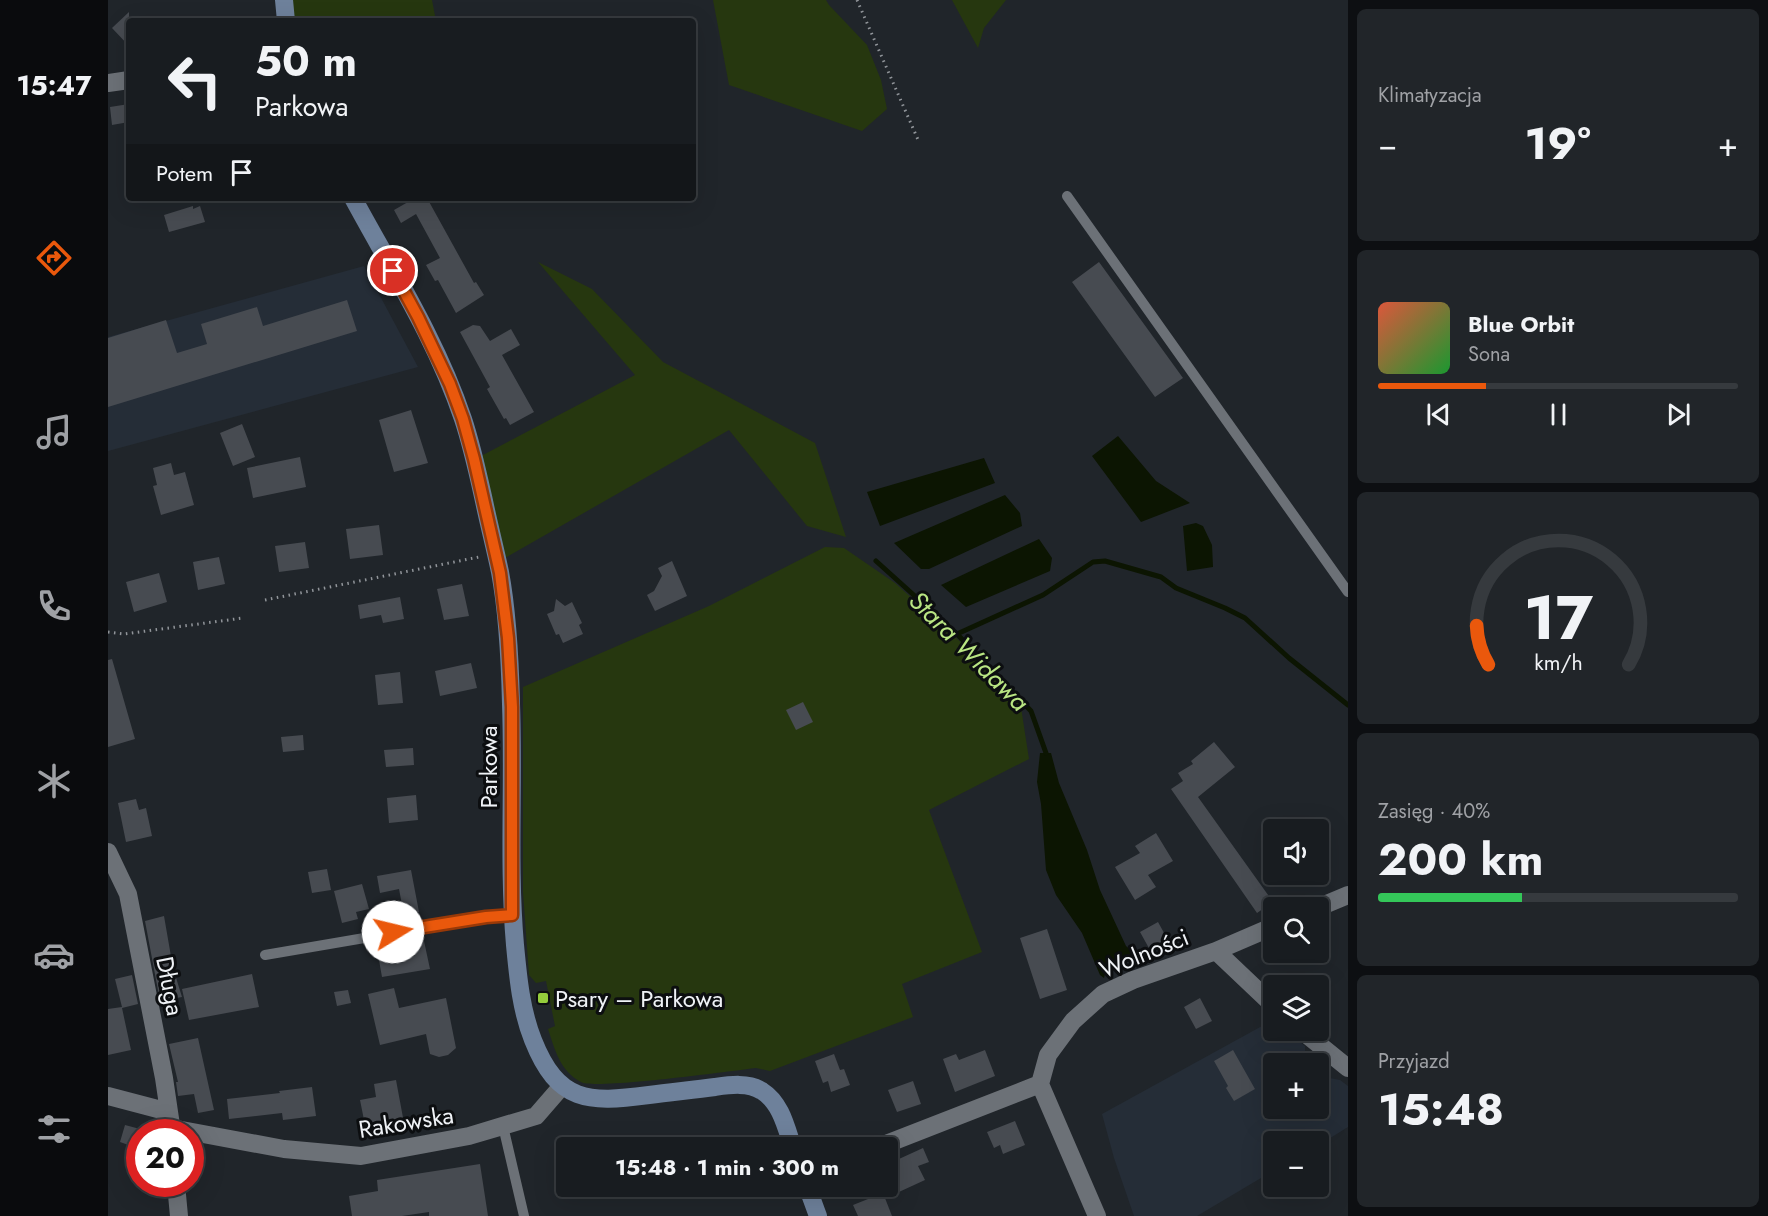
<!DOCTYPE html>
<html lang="pl">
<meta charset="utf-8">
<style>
body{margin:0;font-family:Jost,sans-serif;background:#212529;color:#f1f3f6;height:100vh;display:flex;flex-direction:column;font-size:22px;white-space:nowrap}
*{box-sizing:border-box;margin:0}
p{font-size:20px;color:#9fa1a5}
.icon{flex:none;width:33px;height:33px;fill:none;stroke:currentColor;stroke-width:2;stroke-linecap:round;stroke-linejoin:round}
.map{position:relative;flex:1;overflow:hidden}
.sheet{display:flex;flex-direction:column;gap:9px;padding:9px;background:#0d0f12;width:420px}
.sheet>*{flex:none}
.guide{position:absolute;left:18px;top:18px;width:570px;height:183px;border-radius:6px;box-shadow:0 6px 24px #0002,0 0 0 2px #363a3e;background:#181c20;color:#f1f3f6;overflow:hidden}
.tools{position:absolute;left:1155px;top:819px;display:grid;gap:12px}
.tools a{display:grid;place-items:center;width:66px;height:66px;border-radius:6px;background:#181c20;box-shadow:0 6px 24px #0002,0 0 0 2px #363a3e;font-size:30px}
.speed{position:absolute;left:18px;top:1119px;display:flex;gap:12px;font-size:30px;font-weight:700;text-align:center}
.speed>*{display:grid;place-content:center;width:78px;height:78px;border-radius:50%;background:#181c20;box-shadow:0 6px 24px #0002,0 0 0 2px #363a3e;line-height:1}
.speed .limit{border:9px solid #d22;background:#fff;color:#111}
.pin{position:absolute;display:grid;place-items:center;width:51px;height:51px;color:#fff;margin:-26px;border:3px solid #fff;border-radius:50%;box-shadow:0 2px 6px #0007}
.me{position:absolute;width:66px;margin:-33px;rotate:81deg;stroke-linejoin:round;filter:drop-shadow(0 0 4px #0008)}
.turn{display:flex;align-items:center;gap:21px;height:126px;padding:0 30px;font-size:27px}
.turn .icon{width:78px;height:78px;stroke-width:2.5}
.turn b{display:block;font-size:42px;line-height:51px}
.then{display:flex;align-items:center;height:57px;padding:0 30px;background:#0003;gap:12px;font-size:22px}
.big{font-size:45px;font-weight:700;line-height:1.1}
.sheet .widget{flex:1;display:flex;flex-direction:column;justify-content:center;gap:9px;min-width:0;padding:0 21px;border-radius:9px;background:#212529}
.sheet .dial{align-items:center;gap:0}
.dial svg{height:156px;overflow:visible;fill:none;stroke:#363a3e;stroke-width:7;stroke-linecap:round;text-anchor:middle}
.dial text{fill:#f1f3f6;stroke:none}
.song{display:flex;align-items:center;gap:18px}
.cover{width:72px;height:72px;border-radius:9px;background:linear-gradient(135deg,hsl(10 70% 55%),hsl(130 70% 35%))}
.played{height:6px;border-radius:3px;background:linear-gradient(90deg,#ea580c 30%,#363a3e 30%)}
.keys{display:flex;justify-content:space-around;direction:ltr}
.heat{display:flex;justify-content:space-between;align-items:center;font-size:33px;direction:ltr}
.charge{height:9px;border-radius:4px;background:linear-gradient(90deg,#34c759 40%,#363a3e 0)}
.trip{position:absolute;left:448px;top:1137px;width:342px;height:60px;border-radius:6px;background:#181c20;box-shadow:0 6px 24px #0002,0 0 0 2px #363a3e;font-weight:700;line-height:60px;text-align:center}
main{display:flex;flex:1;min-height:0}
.tabs{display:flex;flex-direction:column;width:108px;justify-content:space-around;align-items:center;background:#0a0b0d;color:#9fa1a5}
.tabs .icon{width:42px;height:42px}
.tabs .selected{color:#ea580c}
.tabs b{font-size:27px;color:#f1f3f6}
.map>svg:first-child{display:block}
.built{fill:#252d37}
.green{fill:#26370f}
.water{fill:#0c1502}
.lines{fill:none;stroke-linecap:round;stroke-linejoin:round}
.stream{stroke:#0c1502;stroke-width:5}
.building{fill:#474b51}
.path{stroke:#91959a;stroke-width:3;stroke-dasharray:1.5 4.5;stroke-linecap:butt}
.lane{stroke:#6c7177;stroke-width:10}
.street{stroke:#6c7177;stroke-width:18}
.secondary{stroke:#6e819b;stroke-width:18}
.route-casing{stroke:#983908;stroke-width:15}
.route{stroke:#ea580c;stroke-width:10}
.poi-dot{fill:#94cc3c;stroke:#0c0e10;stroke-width:2}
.labels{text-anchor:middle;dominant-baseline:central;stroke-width:6;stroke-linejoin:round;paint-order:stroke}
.street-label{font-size:24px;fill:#eff2f6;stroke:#0c0e10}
.poi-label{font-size:24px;fill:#eff2f6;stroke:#0c0e10;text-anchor:start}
.water-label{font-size:26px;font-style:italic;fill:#b9e583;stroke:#0c0e10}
</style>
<main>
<nav class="tabs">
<b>15:47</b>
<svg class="icon selected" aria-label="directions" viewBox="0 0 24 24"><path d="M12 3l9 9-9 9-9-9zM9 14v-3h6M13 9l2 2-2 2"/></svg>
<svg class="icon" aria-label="music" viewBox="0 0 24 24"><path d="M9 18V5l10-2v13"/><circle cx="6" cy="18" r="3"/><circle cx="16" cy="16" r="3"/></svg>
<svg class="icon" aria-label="phone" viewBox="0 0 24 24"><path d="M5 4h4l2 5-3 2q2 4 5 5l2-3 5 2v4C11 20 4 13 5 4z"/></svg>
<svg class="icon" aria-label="climate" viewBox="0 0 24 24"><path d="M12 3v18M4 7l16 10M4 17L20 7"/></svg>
<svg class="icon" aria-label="car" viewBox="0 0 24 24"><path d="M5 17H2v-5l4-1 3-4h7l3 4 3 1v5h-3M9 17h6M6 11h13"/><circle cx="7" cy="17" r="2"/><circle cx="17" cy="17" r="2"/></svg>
<svg class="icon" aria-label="filters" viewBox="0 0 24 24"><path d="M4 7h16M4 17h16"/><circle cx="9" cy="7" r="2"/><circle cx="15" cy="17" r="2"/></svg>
</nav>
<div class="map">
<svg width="1240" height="1216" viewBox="0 0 1240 1216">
<rect width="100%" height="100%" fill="#20252a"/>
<!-- built -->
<path class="built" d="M 256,266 L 310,367 L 0,451 L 0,337 Z
M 1165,1020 L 1166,1030 L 1178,1031 L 1197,1046 L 1197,1058 L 1200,1063 L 1166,1064 L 1166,1108 L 1210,1108 L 1211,1076 L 1232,1080 L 1240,1086 L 1240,1127 L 1211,1145 L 1210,1142 L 1166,1142 L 1165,1171 L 1089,1216 L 1026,1216 L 1006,1158 L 994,1114 Z"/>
<!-- green -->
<path class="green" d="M 168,0 L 324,0 L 328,21 L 170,21 Z
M 605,0 L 718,0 L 721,5 L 759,45 L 773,80 L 779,109 L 754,131 L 621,85 Z
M 844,0 L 898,0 L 876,28 L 870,48 Z
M 430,262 L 484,289 L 555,362 L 707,443 L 738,537 L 699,526 L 621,430 L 397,558 L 373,456 L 527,375 Z
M 717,547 L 736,548 L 787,583 L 866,654 L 912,701 L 921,759 L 821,810 L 874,952 L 794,984 L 805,1017 L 662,1071 L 648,1068 C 622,1071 487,1090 473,1082 C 452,1071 447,1050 440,1029 L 447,1026 L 438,981 L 428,983 L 421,975 L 415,892 L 415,687 L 601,606 Z"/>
<!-- water -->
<path class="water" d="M 1010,436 L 1048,481 L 1082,503 L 1033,522 L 984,456 Z
M 876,458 L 887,483 L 772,526 L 759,492 Z
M 897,495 L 912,513 L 914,526 L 821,569 L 813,569 L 786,543 Z
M 1088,523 L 1095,526 L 1104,545 L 1105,567 L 1079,571 L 1075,526 Z
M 931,539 L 944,558 L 942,571 L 858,607 L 833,585 Z
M 932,753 L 943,753 L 951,783 L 979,850 L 992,890 L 1018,946 L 1025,952 L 1015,967 L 1010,966 L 998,970 L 996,978 L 992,975 L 974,933 L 948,895 L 938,870 L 933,804 L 929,782 Z"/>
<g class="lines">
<!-- stream -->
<path class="stream" d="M 768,561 L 849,634 L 923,711 L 938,753
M 849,634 L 935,595 L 985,562 L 997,561 L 1053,577 L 1068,588 L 1117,608 L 1137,618 L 1181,658 L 1240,705"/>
</g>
<!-- building -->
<path class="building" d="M 21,12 L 21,46 L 4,28 Z
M 21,104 L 21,122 L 4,125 L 2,107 Z
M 307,198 L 319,198 L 366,283 L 368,282 L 376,295 L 348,313 L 330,280 L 327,281 L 318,265 L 332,258 L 308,214 L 293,223 L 286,210 Z
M 85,206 L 85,209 L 92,206 L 97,222 L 61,232 L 56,215 Z
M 991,262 L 1075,378 L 1047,397 L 964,282 Z
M 239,300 L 249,331 L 0,407 L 0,338 L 58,320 L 69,353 L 99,344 L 93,324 L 149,307 L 155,326 Z
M 365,325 L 372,326 L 382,341 L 403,329 L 412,345 L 394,355 L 426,412 L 402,425 L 398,418 L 396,419 L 379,389 L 382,387 L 352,332 Z
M 303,410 L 320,463 L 286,472 L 271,420 Z
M 134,424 L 147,457 L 125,466 L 112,433 Z
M 192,457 L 198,487 L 145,498 L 139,468 Z
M 63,463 L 66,475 L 77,472 L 86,505 L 53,515 L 45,486 L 49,485 L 45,468 Z
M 271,525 L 275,555 L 242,559 L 238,529 Z
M 197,542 L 201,568 L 171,572 L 167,546 Z
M 111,557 L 117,584 L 90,590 L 85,562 Z
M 564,561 L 579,596 L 547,611 L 539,595 L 546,591 L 554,576 L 550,568 Z
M 51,573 L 59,602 L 26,612 L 18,582 Z
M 354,584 L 361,616 L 336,620 L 329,589 Z
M 292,597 L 296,619 L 275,623 L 273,615 L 252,619 L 250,605 Z
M 448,599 L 457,606 L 464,602 L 474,623 L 471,625 L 475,634 L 455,643 L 451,634 L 448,635 L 439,614 L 446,611 Z
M 4,659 L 27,739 L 0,747 L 0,660 Z
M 363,663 L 369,688 L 332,696 L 327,671 Z
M 292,672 L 295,703 L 270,705 L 267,675 Z
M 695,702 L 705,722 L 688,730 L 678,710 Z
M 195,735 L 196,750 L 175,752 L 173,737 Z
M 1106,742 L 1127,767 L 1090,797 L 1165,902 L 1149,913 L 1063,789 L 1075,781 L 1070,773 L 1085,764 L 1083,761 Z
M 305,748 L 306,765 L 278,767 L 276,750 Z
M 308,795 L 310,820 L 281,823 L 279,798 Z
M 28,799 L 31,810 L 38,808 L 44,836 L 18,842 L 10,803 Z
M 1048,833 L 1065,861 L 1040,875 L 1048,887 L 1027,900 L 1007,867 L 1032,853 L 1027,846 Z
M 219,869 L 223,890 L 204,893 L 200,872 Z
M 303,870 L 311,912 L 296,915 L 291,889 L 272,893 L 269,876 Z
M 254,884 L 261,909 L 248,912 L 250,919 L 234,923 L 226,891 Z
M 56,916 L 65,968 L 74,997 L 52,1001 L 37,921 Z
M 1050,922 L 1060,940 L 1042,950 L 1032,932 Z
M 939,929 L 959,990 L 932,999 L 912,938 Z
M 316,941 L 322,969 L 274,977 L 269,949 Z
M 144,974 L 151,1007 L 81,1020 L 74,989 Z
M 24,975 L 30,1004 L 14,1008 L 23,1050 L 0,1055 L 0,1009 L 14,1007 L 7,979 Z
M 286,988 L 291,1008 L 338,998 L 348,1048 L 340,1055 L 331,1057 L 322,1054 L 318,1034 L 272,1045 L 260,994 Z
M 240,990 L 243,1003 L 229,1006 L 226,992 Z
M 1092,998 L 1104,1021 L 1088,1029 L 1076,1007 Z
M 90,1038 L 106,1110 L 90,1113 L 86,1094 L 70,1096 L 68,1082 L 70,1082 L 61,1044 Z
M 877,1050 L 887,1076 L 847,1092 L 835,1059 L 848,1054 L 851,1060 Z
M 1125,1050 L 1147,1089 L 1126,1101 L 1118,1088 L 1120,1086 L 1106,1061 Z
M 726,1054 L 732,1070 L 736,1069 L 742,1085 L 723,1092 L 720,1081 L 715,1083 L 707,1061 Z
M 288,1080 L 296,1123 L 258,1130 L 252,1100 L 268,1097 L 266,1084 Z
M 805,1081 L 813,1104 L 789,1112 L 780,1090 Z
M 204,1087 L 208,1116 L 175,1120 L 174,1113 L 121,1119 L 119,1099 L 172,1093 L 171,1091 Z
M 907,1121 L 917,1145 L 895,1154 L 892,1145 L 886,1148 L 879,1132 Z
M 17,1125 L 32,1129 L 32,1149 L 12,1142 Z
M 815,1148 L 821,1162 L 810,1166 L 817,1180 L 780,1197 L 780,1164 Z
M 372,1164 L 380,1216 L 321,1216 L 321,1212 L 294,1216 L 244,1216 L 241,1196 L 270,1191 L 269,1180 Z
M 775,1193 L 784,1216 L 750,1216 L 745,1205 Z"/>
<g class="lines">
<!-- path -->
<path class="path" d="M 749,0 L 811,142
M 157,600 L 371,557
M 0,632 L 16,634 L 135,618"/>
<!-- lane -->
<path class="lane" d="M 959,196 L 1240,592
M 157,955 L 379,917 L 404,915
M 395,1126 L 416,1216"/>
<!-- street -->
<path class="street" d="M 0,83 L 21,80
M 0,852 L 20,894 L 56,1078 L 64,1132
M 1209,908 L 1240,895
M 1108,951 L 1166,1006
M 1193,1030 L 1240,1068
M 932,1084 L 940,1055 L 965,1021 L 995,994 L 1025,980 L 1108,951 L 1166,926
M 0,1096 L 61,1112
M 63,1128 L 176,1149 L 253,1156 L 361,1136 L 428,1116 L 454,1086
M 768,1148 L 932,1084 L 989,1216
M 68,1184 L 71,1216"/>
<!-- secondary -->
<path class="secondary" d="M 176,0 L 178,21
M 245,198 C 284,270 329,341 355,419 C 364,446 370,474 376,501 C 381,525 387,548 392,572 C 400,615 402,660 403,704 C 406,784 400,865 407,945 C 410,977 413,1010 425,1040 C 450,1103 480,1103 541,1095 C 563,1092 585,1090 607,1087 C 621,1085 641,1082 654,1091 C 673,1103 678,1127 685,1148
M 699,1186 L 710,1216"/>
</g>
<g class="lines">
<defs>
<path id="route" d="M 285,932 L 378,917 L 404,915 L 404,707 L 400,638 L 392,573 L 366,459 L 355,419 L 342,384 L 310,317 L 285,271"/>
</defs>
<!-- route casing -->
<use href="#route" class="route-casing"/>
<!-- route -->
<use href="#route" class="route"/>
</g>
<!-- markers -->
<rect class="poi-dot" x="429" y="992" width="12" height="12" rx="3"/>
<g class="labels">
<!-- street labels -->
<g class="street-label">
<text transform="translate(380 767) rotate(-90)">Parkowa</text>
<text transform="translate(1036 953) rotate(-22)">Wolności</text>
<text transform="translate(62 986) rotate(79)">Długa</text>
<text transform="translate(298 1122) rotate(-9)">Rakowska</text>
</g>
<!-- poi labels -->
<g class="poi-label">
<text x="447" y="998">Psary – Parkowa</text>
</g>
<!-- water labels -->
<g class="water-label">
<text transform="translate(861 651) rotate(45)">Stara Widawa</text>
</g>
</g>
</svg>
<div class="tools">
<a><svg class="icon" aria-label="sound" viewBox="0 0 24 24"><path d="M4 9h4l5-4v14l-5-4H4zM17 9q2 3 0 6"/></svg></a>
<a><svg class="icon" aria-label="search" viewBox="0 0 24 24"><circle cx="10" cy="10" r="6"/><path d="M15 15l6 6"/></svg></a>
<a><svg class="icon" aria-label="layers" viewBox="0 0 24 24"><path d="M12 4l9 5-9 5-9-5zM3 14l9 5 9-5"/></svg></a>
<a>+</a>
<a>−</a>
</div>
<div class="speed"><div class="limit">20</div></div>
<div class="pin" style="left:285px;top:271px;background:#d93025"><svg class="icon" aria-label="arrive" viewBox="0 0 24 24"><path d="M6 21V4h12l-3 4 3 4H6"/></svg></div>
<svg class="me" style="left:285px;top:932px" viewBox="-20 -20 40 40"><circle r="19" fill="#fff"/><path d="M0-13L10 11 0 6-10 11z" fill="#ea580c"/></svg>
<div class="trip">15:48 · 1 min · 300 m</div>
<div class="guide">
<div class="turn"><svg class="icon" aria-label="left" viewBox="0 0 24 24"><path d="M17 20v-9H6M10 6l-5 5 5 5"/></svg><div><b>50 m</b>Parkowa</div></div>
<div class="then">Potem<svg class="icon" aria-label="arrive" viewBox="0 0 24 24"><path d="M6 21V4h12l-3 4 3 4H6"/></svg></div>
</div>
</div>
<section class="sheet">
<div class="widget"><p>Klimatyzacja</p>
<div class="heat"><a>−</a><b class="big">19°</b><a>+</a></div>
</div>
<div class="widget">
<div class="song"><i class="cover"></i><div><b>Blue Orbit</b><p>Sona</p></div></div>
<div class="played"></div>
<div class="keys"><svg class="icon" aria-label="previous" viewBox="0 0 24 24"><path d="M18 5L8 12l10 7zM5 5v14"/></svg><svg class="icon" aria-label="pause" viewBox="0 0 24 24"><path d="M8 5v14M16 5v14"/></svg><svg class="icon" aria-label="next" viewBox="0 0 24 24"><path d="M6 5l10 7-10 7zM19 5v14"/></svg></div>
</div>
<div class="widget dial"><svg viewBox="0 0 100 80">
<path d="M14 69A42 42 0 1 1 86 69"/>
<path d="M14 69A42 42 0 0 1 8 49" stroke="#ea580c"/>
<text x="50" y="56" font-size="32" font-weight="700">17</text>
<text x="50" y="72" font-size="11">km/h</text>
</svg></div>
<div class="widget"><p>Zasięg · 40%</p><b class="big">200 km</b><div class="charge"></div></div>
<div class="widget"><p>Przyjazd</p><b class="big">15:48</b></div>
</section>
</main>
